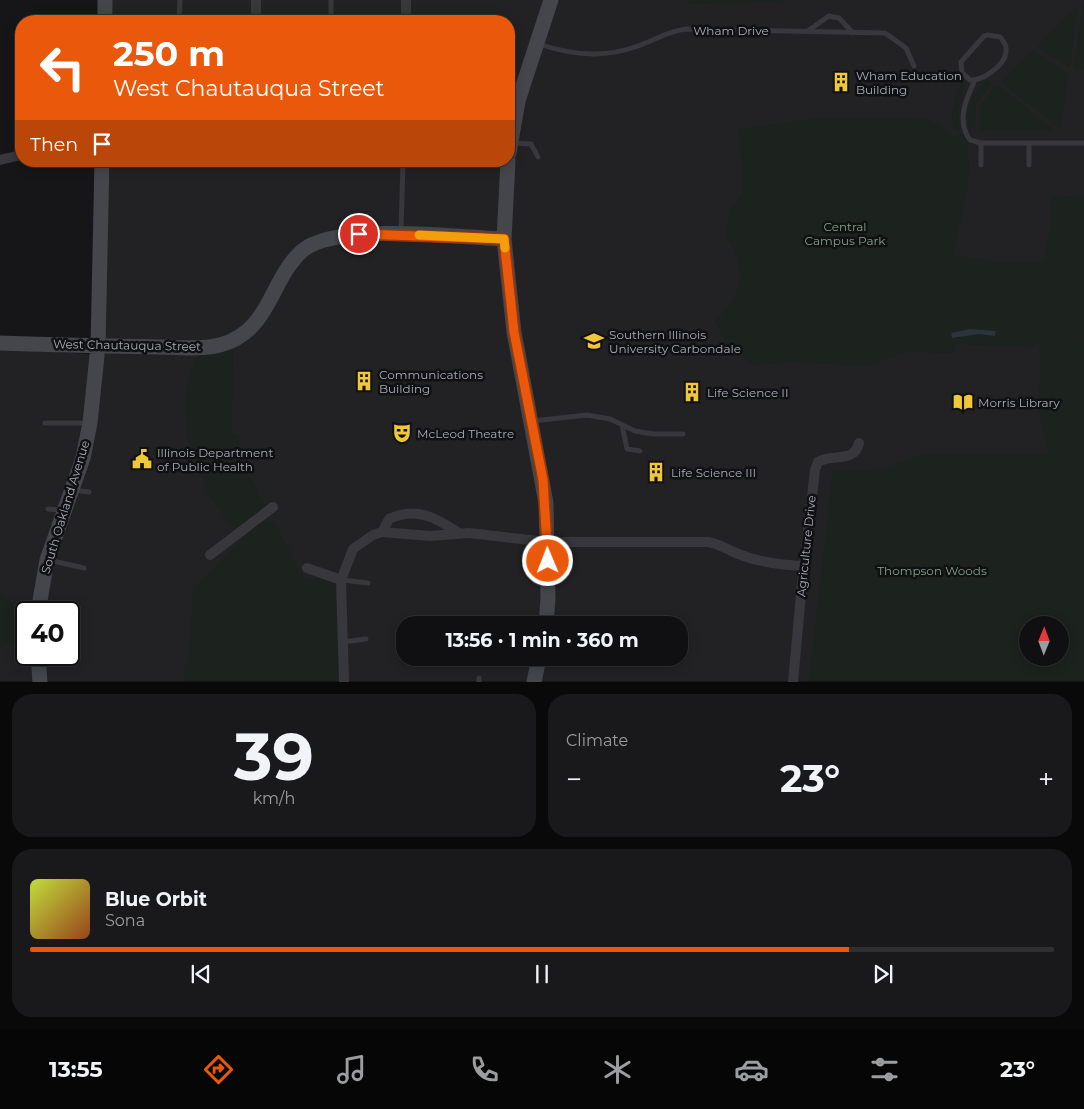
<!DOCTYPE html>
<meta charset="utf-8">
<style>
body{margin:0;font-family:Montserrat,sans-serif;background:#19191b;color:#f1f3f6;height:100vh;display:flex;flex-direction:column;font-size:19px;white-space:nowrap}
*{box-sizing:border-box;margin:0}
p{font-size:16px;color:#9c9d9f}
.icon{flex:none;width:28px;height:28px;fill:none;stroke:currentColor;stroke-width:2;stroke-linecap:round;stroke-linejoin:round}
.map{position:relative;height:682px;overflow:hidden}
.sheet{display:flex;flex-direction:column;gap:12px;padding:12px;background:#09090a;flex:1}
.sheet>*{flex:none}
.hud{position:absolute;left:15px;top:15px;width:500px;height:152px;border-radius:20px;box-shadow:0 2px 12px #0003,0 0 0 1px #303032;background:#ea580c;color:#fff;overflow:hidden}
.needle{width:32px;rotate:1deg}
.fabs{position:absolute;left:1019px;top:616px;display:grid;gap:10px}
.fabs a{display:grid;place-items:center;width:50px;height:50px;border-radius:50%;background:#101012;box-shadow:0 2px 12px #0003,0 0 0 1px #303032;font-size:25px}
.speed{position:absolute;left:15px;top:601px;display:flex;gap:10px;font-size:25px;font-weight:700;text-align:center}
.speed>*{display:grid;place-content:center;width:65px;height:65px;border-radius:50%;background:#101012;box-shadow:0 2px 12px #0003,0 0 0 1px #303032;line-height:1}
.speed .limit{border:2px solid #111;border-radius:8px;background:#fff;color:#111}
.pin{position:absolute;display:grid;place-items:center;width:42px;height:42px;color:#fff;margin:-21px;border:2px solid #fff;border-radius:50%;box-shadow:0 1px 5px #0007}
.me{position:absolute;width:55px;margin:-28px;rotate:359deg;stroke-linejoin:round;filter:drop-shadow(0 0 4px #0008)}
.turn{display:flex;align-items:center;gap:18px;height:105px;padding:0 15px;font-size:22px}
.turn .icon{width:65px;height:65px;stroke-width:2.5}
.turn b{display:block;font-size:35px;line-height:42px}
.then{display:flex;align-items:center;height:48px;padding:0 15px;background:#0003;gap:10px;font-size:19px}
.big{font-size:38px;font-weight:700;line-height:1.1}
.sheet .widget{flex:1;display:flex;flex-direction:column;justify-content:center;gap:8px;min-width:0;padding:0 18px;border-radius:20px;background:#19191b}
.sheet .dial{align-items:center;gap:0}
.dial b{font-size:65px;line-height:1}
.song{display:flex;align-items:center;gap:15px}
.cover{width:60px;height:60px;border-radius:8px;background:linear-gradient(135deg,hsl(70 70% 55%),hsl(20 70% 35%))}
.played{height:5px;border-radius:2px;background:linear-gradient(90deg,#ea580c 80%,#303032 80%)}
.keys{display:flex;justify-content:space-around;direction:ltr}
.heat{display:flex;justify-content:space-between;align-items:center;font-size:28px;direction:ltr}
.sheet .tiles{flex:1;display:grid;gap:12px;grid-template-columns:1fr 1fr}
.widget:last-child{grid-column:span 2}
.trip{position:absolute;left:396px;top:616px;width:292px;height:50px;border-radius:20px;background:#101012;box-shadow:0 2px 12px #0003,0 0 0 1px #303032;font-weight:700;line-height:50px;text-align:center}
.menu{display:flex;height:80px;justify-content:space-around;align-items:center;background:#060607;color:#9c9d9f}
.menu .icon{width:35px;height:35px}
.menu .selected{color:#ea580c}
.menu b{font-size:22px;color:#f1f3f6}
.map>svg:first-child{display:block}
.built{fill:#222225;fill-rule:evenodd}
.green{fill:#1c221e;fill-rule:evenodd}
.water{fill:#2c333b}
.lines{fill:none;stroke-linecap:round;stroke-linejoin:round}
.lane{stroke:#37373c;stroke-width:5}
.street{stroke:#37373c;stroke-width:10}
.secondary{stroke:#45464c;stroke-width:15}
.route-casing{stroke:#983908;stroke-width:12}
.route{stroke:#ea580c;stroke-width:9}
.slow{stroke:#f59e0b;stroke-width:9}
.labels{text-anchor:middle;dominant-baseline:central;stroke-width:5;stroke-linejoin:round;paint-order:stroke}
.street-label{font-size:12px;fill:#a8abb7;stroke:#111113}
.poi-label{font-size:12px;fill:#a8abb7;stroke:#111113;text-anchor:start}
.park-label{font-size:12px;fill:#7fa285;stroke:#111113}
</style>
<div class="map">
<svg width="1084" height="682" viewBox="0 0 1084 682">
<rect width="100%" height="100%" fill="#161618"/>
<!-- built -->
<path class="built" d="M 112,0 L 1084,0 L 1084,681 L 0,681 L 0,349 L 106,355 L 103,332 L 110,161 L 509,161 L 509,21 L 113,21 ZM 26,612 L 69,612 L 69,655 L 26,655 ZM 405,625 L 680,625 L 680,658 L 405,658 ZM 1028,625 L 1060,625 L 1060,658 L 1028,658 Z"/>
<!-- green -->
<path class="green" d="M 689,0 L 782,0 L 782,2 L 689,4 Z
M 1084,0 L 1084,69 L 1074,68 Z
M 1076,7 L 1077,8 L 1070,68 L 1037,47 Z
M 1033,50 L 1068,73 L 1061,129 L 1001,82 Z
M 987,79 L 992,84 L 976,104 L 975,128 L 970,131 C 962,112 974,93 987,79 Z
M 963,81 L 965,88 L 958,111 L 960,131 L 956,131 C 947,118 955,93 963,81 Z
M 995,86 L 1000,87 L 1052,128 L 1052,131 L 980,131 L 980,107 Z
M 807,119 L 926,119 L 942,126 L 952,136 L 966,135 L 969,163 L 968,185 L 953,255 L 996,262 L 1043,262 L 1050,231 L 1052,195 L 1084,197 L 1084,337 L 1071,338 L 1084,339 L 1084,681 L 809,681 L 833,471 L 867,471 L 888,467 L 923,454 L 1049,455 L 1038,407 L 1041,365 L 1039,346 L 1044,341 L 1033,347 L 955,344 L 954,353 L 906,352 L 867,366 L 790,362 L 755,365 L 727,346 L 714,320 C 745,301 747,265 726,237 L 730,210 L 743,194 L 743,166 L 739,130 ZM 1028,625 L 1060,625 L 1060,658 L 1028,658 Z
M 233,348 L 232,434 L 238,435 L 240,458 L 268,511 L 237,534 L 209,495 L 187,436 L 185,397 L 189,376 L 197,356 Z
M 274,521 L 300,571 L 306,579 L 328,580 L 337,585 L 339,681 L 185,681 L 183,670 L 189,662 L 193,588 L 260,522 Z
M 0,593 L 4,594 L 20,615 L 25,637 L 0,648 Z"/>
<!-- water -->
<path class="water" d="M 970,329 L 996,331 L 995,336 L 979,334 L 952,338 L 951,333 Z"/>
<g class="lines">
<!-- lane -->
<path class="lane" d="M 179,21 L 180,0
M 331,21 L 331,0
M 809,30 L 829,16 L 839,18 L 853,33
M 988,35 L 1000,37 C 1004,42 1007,46 1006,52 C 1005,65 983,81 970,80 L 962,73 L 961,62 L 984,36 Z
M 539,44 C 571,55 606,58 638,46 C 655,40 668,31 686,29 L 885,33 L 906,48 L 914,66
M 975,80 C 966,99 956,121 970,140 L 981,143 L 1084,143
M 511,143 L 531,144 L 538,157
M 981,165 L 981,143
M 1029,165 L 1029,143
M 401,231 L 403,161
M 533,421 L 587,415 L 610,419 L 635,431 L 653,434 L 683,434
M 45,423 L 89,423
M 622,425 L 627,449 L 640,451
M 73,490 L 89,492
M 48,509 L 61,510
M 48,560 L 84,568
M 342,580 L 368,583
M 343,642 L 366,639
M 479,682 L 479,678"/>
<!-- street -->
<path class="street" d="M 256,21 L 256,0
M 406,21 L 406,0
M 0,160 L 21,155
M 382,532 L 389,519 C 416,506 437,518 459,533
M 210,555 L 273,507
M 307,568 L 341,580
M 344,682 L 341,580 L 353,549 L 373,535 L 382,532 L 430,536 L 469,533 L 547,542 L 708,542 C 721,544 729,551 741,555 C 762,563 782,565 803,566
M 793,682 L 802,583 L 815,470 L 818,462 C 832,453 854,464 859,443"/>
<!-- secondary -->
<path class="secondary" d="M 105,21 L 105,0
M 509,153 L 518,101 L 551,0
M 508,161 L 504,239 L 514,332 L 546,503 L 548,599 L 546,625
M 0,343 C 53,345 106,346 159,347 C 178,347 201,350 220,345 C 271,331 269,281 302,251 C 335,222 459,237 504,239
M 38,612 L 47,560 L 83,458 L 90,423 L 98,346 L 102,161
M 38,655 L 40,682
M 534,682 L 539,658"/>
</g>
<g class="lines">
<defs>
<path id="route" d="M 359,234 L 504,239 L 514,332 L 543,480 L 548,561"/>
</defs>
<!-- route casing -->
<use href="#route" class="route-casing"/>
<!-- route -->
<use href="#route" class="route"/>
<!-- slow -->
<path class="slow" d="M 419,235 L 504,239 L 505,248"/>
</g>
<!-- icons -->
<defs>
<symbol id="building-bare" viewBox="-9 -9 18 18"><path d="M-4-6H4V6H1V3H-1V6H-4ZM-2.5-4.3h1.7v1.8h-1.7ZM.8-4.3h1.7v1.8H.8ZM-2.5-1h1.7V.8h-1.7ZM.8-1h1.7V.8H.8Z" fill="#f0c736" stroke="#111113" stroke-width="2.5" paint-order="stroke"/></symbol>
<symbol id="university-bare" viewBox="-9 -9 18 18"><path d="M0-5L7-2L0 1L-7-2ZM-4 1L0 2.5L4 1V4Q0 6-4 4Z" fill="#f0c736" stroke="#111113" stroke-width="2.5" paint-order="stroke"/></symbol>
<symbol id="library-bare" viewBox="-9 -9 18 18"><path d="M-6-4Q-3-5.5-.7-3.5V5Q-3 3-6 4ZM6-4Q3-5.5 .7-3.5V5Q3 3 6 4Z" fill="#f0c736" stroke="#111113" stroke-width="2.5" paint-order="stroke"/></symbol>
<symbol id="theatre-bare" viewBox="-9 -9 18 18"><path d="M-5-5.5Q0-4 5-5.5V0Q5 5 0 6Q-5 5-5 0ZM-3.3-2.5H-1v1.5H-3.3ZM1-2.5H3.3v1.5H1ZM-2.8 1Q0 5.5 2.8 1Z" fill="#f0c736" stroke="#111113" stroke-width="2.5" paint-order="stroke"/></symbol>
<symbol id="civic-bare" viewBox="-9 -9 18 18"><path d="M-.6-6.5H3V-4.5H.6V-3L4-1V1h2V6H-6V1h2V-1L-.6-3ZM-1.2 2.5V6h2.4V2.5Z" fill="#f0c736" stroke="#111113" stroke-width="2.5" paint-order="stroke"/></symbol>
</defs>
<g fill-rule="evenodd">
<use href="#building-bare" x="827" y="68" width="28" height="28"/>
<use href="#university-bare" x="580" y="327" width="28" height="28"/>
<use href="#building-bare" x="350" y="367" width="28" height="28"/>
<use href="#building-bare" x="678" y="378" width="28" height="28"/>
<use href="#library-bare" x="949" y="388" width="28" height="28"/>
<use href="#theatre-bare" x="388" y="419" width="28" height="28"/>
<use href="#civic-bare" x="128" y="445" width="28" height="28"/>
<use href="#building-bare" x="642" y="458" width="28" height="28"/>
</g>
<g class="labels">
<!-- street labels -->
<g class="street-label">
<text x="731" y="30">Wham Drive</text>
<text transform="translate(127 345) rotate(1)">West Chautauqua Street</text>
<text transform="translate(65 507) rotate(-73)">South Oakland Avenue</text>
<text transform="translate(806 546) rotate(-84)">Agriculture Drive</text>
</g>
<!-- poi labels -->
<g class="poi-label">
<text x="856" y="75">Wham Education<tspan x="856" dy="14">Building</tspan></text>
<text x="609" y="334">Southern Illinois<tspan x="609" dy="14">University Carbondale</tspan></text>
<text x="379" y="374">Communications<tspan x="379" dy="14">Building</tspan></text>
<text x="707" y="392">Life Science II</text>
<text x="978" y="402">Morris Library</text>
<text x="417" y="433">McLeod Theatre</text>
<text x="157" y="452">Illinois Department<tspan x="157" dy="14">of Public Health</tspan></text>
<text x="671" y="472">Life Science III</text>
</g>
<!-- park labels -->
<g class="park-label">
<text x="845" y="226">Central<tspan x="845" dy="14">Campus Park</tspan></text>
<text x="932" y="570">Thompson Woods</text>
</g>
</g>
</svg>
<div class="fabs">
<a><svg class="needle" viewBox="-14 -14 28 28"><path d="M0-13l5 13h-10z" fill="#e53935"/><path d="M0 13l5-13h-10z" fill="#9c9d9f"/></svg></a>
</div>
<div class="speed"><div class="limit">40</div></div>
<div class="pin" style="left:359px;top:234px;background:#d93025"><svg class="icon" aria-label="arrive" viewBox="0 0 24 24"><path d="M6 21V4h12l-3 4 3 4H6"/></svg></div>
<svg class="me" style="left:548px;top:561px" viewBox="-20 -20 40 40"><circle r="17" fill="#ea580c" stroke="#fff" stroke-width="3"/><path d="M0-11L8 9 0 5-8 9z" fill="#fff"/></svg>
<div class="trip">13:56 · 1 min · 360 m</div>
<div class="hud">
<div class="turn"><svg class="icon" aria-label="left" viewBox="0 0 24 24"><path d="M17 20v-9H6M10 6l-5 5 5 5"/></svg><div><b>250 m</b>West Chautauqua Street</div></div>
<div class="then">Then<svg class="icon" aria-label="arrive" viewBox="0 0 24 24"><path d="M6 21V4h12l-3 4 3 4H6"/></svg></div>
</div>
</div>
<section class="sheet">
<div class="tiles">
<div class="widget dial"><b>39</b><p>km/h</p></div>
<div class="widget"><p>Climate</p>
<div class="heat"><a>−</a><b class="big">23°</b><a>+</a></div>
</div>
<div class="widget">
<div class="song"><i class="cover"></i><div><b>Blue Orbit</b><p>Sona</p></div></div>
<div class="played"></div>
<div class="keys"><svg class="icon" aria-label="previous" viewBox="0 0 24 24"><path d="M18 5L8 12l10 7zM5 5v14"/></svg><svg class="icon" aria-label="pause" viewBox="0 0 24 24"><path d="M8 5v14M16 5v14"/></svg><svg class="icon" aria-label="next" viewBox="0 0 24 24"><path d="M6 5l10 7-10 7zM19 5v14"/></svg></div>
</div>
</div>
</section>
<nav class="menu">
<b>13:55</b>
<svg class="icon selected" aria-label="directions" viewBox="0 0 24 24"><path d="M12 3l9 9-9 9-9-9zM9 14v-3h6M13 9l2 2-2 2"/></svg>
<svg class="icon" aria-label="music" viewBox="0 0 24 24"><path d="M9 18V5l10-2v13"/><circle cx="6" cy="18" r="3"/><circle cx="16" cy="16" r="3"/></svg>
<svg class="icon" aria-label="phone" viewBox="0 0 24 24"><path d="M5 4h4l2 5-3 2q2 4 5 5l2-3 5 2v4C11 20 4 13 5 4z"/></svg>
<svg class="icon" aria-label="climate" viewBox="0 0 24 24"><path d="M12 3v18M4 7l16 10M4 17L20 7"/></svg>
<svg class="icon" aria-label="car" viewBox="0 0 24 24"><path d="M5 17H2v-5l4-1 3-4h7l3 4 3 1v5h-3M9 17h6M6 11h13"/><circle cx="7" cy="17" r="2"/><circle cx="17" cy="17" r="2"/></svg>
<svg class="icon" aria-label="filters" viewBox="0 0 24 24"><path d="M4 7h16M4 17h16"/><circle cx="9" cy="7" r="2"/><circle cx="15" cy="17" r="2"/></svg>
<b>23°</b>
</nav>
